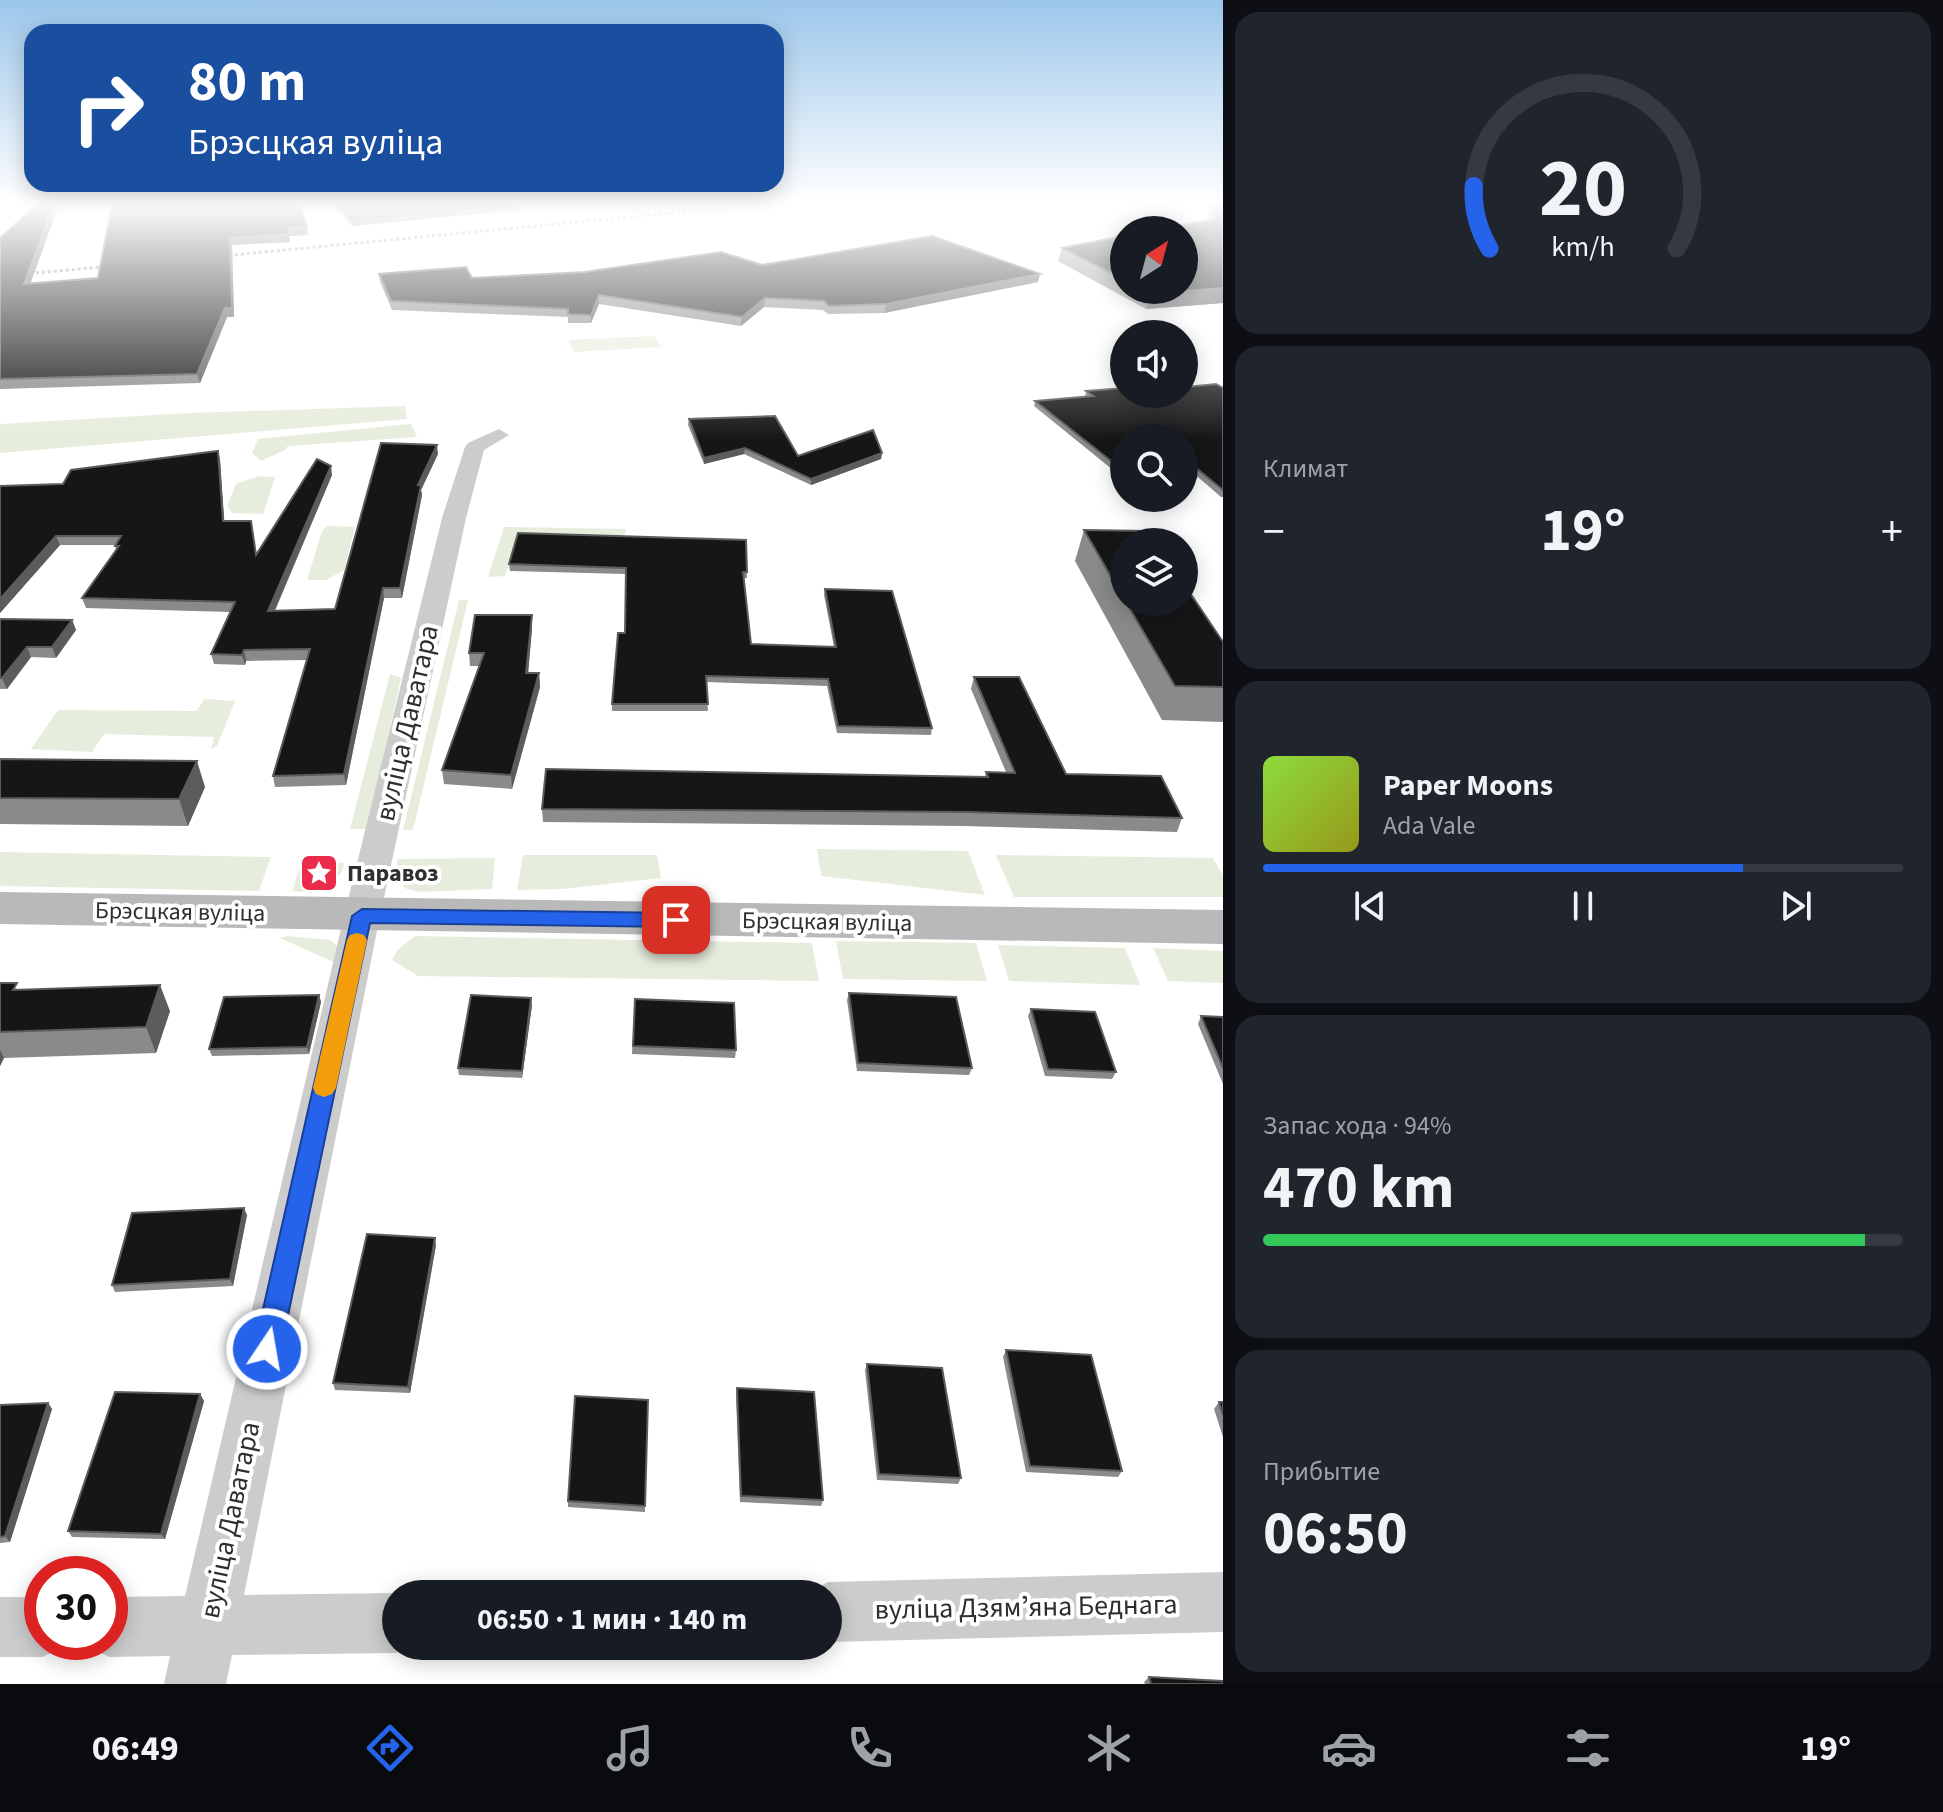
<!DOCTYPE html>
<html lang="ru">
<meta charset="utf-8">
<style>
body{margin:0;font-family:"Source Sans 3",sans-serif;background:#20242c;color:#f1f3f6;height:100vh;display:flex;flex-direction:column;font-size:30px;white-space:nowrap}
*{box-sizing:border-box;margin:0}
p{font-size:26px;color:#9ea1a6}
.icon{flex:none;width:44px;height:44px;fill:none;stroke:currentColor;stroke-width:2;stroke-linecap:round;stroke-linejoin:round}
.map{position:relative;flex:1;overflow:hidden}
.panel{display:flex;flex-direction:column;gap:12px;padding:12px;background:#0d0f14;width:720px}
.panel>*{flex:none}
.guide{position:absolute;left:24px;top:24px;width:760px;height:168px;border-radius:24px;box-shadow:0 4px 20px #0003;background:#1a4fa0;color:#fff;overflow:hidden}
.needle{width:52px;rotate:36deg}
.buttons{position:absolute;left:1110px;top:216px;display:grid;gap:16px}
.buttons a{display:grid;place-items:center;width:88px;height:88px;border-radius:50%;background:#171b24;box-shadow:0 4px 20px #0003;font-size:40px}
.speed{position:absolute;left:24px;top:1556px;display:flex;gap:16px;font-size:40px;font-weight:700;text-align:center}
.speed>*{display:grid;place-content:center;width:104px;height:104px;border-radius:50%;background:#171b24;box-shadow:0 4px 20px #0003;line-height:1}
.speed .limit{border:12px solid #d22;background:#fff;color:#111}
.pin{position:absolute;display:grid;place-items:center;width:68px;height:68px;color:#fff;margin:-34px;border-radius:16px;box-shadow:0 4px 12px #0006}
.me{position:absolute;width:88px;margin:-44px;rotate:12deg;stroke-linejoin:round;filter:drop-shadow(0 0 6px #0008)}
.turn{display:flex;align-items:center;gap:28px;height:168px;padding:0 32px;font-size:36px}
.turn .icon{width:104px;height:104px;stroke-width:2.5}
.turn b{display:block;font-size:56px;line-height:68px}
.big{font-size:60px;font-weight:700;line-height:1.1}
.panel .widget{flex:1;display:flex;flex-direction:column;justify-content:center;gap:12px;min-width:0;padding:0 28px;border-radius:24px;background:#20242c}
.panel .dial{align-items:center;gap:0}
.dial svg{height:208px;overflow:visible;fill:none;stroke:#363941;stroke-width:7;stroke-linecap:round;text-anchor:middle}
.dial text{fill:#f1f3f6;stroke:none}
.song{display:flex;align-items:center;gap:24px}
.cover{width:96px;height:96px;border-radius:12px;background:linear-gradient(135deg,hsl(90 70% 55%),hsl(60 70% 35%))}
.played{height:8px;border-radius:4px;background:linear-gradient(90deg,#2563eb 75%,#363941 75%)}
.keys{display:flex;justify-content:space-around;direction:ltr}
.heat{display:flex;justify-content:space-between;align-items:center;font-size:44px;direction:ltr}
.charge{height:12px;border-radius:6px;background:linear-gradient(90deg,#34c759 94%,#363941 0)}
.trip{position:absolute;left:382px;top:1580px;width:460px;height:80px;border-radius:40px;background:#171b24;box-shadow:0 4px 20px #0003;font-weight:700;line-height:80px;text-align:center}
.menu{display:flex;height:128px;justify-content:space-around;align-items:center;background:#090b0e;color:#9ea1a6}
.menu .icon{width:56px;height:56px}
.menu .selected{color:#2563eb}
.menu b{font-size:36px;color:#f1f3f6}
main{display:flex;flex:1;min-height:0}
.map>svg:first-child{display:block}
.green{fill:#e7eddc}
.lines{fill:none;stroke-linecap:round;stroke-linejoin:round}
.street{fill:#ccc;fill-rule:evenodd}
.secondary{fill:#b9b9b9;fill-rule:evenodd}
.rail{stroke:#848484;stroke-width:3;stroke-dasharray:3 3;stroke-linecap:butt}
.wall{fill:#8a8a8a}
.shaded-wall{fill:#5c5c5c}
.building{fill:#161616;stroke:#5c5c5c;stroke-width:2}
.route{fill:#2563eb;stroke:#184099;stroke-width:2}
.slow{fill:#f59e0b}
.labels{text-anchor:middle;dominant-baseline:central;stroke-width:8;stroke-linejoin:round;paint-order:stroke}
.poi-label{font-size:24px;font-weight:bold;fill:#2f2f2f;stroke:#fff;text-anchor:start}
.street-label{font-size:24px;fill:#2f2f2f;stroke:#fff}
.near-street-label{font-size:28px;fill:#2f2f2f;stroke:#fff}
</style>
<main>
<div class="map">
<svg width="1223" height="1684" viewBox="0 0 1223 1684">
<rect width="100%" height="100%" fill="#fff"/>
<!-- green -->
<path class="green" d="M 654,336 L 661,347 L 574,352 L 568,340 Z
M 405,406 L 407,419 L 0,453 L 0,424 L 190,413 Z
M 411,424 L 417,437 L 288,446 L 285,450 L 261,461 L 252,453 L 258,439 Z
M 259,476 L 275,477 L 263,514 L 232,513 L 227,506 L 236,484 Z
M 327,526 L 355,527 L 344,570 L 326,580 L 307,580 L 322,531 Z
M 504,527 L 626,529 L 622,541 L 517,539 L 505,576 L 488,577 Z
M 459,600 L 468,600 L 413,830 L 403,830 Z
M 390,674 L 401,678 L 368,829 L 350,829 Z
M 204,699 L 235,701 L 217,746 L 211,749 L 214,737 L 104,734 L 92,752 L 31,749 L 58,710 L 197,711 Z
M 817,849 L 968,851 L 985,895 L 821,876 Z
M 0,852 L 271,857 L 259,891 L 0,886 Z
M 523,855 L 657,855 L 661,878 L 563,889 L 517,890 Z
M 996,855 L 1213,858 L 1223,876 L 1223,897 L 1014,897 Z
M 495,858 L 492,889 L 420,892 L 404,888 L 396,875 L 397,859 Z
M 302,862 L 344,863 L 343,870 C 333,885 310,894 292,891 Z
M 287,936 L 330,940 L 344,952 L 340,965 L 280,938 Z
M 415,936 L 812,943 L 819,981 L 418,976 L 392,960 L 397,950 Z
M 836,941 L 976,943 L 987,981 L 843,979 Z
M 998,945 L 1125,948 L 1140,985 L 1009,981 Z
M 1153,948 L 1223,951 L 1223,983 L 1168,981 Z"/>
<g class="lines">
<!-- street -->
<path class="street" d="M 499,429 L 509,435 L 484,450 L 466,518 L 380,916 L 244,1595 L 396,1593 L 398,1594 L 396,1594 L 396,1646 L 413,1646 L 396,1653 L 232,1655 L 226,1684 L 164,1684 L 170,1656 L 110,1657 L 89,1648 L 86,1642 L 110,1642 L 110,1597 L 185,1596 L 344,916 L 442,518 L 465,447 L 468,443 Z
M 1223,1572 L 1223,1632 L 828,1642 L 828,1594 L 806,1594 L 828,1582 Z
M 0,1597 L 42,1597 L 42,1642 L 66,1642 L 63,1648 L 42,1657 L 0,1657 Z"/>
<!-- secondary -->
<path class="secondary" d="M 0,892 L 1223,910 L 1223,944 L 0,924 Z"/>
<!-- rail -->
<path class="rail" d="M 211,257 L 766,204
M 0,276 L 124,265"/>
</g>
<!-- wall -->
<path class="wall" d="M 37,204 L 59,204 L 30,284 L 98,278 L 112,204 L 308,235 L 289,236 L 290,242 L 232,245 L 234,317 L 227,317 L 200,383 L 0,389 L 0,238 Z
M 331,204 L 516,204 L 519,210 L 352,226 Z
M 1207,204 L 1223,204 L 1223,303 L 1146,309 L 1058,261 L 1062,248 L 1124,236 L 1124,290 L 1184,290 L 1209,220 Z
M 762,265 L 1038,282 L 884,313 L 828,314 L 823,310 L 764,307 L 741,326 L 599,304 L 591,323 L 568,323 L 568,317 L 392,310 L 380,282 L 379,274 L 472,278 Z
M 1186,387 L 1223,388 L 1223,497 L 1221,497 L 1184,465 L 1184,438 L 1113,470 L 1034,406 L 1035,401 L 1085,397 L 1086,391 Z
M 689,419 L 798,456 L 882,453 L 881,459 L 811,485 L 744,454 L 704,464 L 688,425 Z
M 218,451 L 220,460 L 224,521 L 253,531 L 256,554 L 332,475 L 275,611 L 335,609 L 438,454 L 421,490 L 422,495 L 402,598 L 384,598 L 346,785 L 275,787 L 273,776 L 307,660 L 246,661 L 245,665 L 214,664 L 211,654 L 230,612 L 86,608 L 82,598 L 116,550 L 115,545 L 60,545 L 0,613 L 0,486 L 63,484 Z
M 1084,530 L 1124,542 L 1124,602 L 1184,602 L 1223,642 L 1223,722 L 1162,720 L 1075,561 Z
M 509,564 L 747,572 L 747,578 L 744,578 L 751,644 L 834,647 L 824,595 L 825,589 L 932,728 L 931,735 L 837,733 L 827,686 L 706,682 L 708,711 L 612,711 L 612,704 L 625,633 L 626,574 L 510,571 Z
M 0,619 L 72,620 L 76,630 L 56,658 L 31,657 L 7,689 L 0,689 Z
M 532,628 L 528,673 L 539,673 L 540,687 L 512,789 L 444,784 L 442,770 L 479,666 L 470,666 L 469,653 Z
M 974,677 L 1066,774 L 1182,818 L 1177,832 L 963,826 L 543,822 L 542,809 L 985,777 L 986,772 L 1006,772 L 971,689 Z
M 0,759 L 205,787 L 188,826 L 0,824 Z
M 0,983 L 20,990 L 170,1011 L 156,1053 L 4,1058 L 0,1066 Z
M 849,993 L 972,1068 L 969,1075 L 857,1071 L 847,1000 Z
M 319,995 L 321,1002 L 309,1054 L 212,1056 L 209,1049 Z
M 635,999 L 736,1050 L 735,1058 L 632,1054 Z
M 532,1005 L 522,1078 L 459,1075 L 458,1068 Z
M 1031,1009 L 1116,1072 L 1112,1079 L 1045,1076 L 1028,1016 Z
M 1201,1016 L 1223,1017 L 1223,1084 L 1198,1024 Z
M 247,1215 L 233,1286 L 115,1292 L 112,1285 Z
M 436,1245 L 410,1393 L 335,1390 L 333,1383 Z
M 1006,1350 L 1122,1471 L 1118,1477 L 1026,1472 L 1003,1357 Z
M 867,1364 L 961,1478 L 958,1484 L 877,1480 L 865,1370 Z
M 737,1388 L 823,1500 L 821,1506 L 740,1502 L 736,1395 Z
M 200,1394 L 204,1401 L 165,1539 L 72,1537 L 68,1531 Z
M 1219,1402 L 1223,1402 L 1223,1437 L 1214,1409 Z
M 48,1403 L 52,1409 L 10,1542 L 0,1543 L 0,1405 Z
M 568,1501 L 645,1506 L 645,1512 L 568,1507 Z
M 1149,1677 L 1223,1684 L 1145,1684 L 1144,1682 Z"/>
<!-- shaded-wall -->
<path class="shaded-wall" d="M 54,204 L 59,204 L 27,293 L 24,284 Z
M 519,206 L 519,210 L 352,226 L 352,222 Z
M 307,227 L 308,235 L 289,236 L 290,242 L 232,245 L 234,317 L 227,317 L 200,383 L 197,374 L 230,238 L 288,228 Z
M 1040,274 L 1038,282 L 884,313 L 886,304 Z
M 1223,288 L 1223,303 L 1146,309 L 1150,294 Z
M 599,295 L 599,304 L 591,323 L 591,315 Z
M 765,298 L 764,307 L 741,326 L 742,317 Z
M 437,445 L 438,454 L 421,490 L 422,495 L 402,598 L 400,588 L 418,485 Z
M 745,448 L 744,454 L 704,464 L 704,458 Z
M 218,451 L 220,460 L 225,531 L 223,521 Z
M 882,453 L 881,459 L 811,485 L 811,479 Z
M 1124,462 L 1124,467 L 1113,470 L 1115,464 Z
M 331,466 L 332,475 L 270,621 L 268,611 Z
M 56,536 L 60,545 L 0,613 L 0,599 Z
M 383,588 L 384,598 L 346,785 L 344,774 Z
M 532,615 L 532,628 L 527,686 L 526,673 Z
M 72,620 L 76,630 L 56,658 L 52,647 Z
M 27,647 L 31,657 L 7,689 L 2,678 Z
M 244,650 L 246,661 L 245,665 L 242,655 Z
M 539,673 L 540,687 L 512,789 L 511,775 Z
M 197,761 L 205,787 L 188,826 L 179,799 Z
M 160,985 L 170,1011 L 156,1053 L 146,1027 Z
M 319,995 L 321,1002 L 309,1054 L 307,1047 Z
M 531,998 L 532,1005 L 522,1078 L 522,1071 Z
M 0,1050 L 4,1058 L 0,1066 Z
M 244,1208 L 247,1215 L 233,1286 L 230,1279 Z
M 435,1238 L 436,1245 L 410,1393 L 408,1387 Z
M 200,1394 L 204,1401 L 165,1539 L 161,1534 Z
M 48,1403 L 52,1409 L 10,1542 L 5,1536 Z"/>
<!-- building -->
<path class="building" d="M 37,204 L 54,204 L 24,284 L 98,278 L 112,204 L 299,204 L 307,227 L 288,228 L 289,234 L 230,238 L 232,308 L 225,308 L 197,374 L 0,379 L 0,238 Z
M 334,204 L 516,204 L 519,206 L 352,222 Z
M 1212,204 L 1223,204 L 1223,288 L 1150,294 L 1143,290 L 1184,290 L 1184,230 L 1156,230 L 1215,219 Z
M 932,236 L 1040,274 L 886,304 L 829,306 L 824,301 L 765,298 L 742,317 L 599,295 L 591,315 L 568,314 L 568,309 L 391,301 L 379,274 L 466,267 L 472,278 L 585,272 L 721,252 L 762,265 Z
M 1124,236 L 1124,280 L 1062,248 Z
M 1216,384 L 1223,388 L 1223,490 L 1184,458 L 1184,438 L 1124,438 L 1124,462 L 1115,464 L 1035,401 L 1093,396 L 1086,391 L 1124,388 L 1124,394 L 1184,394 L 1184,385 L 1186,387 Z
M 775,416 L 798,456 L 873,430 L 882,453 L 811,479 L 745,448 L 704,458 L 689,419 Z
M 381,443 L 437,445 L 418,485 L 421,485 L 400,588 L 383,588 L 344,774 L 273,776 L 310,649 L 244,650 L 242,655 L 211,654 L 235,602 L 82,598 L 119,546 L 115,546 L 121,536 L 56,536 L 0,599 L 0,486 L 63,484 L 71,470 L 218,451 L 223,521 L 251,521 L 256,555 L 317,459 L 331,466 L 268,611 L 335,609 Z
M 1084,530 L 1148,531 L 1156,542 L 1124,542 L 1124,599 Z
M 518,533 L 746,540 L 747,572 L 743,572 L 751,644 L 836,647 L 825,589 L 892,591 L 932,728 L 838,726 L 828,679 L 706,676 L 708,704 L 612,704 L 618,633 L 625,633 L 626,568 L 509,564 Z
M 1184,584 L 1223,642 L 1223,687 L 1175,686 L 1126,602 L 1184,602 Z
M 475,615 L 532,615 L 526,673 L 539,673 L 511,775 L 442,770 L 484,653 L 469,653 Z
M 0,619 L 72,620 L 52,647 L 27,647 L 2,678 L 0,678 Z
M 974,677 L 1019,677 L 1066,774 L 1161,776 L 1182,818 L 966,812 L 542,809 L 546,769 L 988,777 L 986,772 L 1015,773 Z
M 0,759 L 197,761 L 179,799 L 0,798 Z
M 0,983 L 17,983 L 13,990 L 160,985 L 146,1027 L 0,1032 Z
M 849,993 L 956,997 L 972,1068 L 858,1063 Z
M 319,995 L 307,1047 L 209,1049 L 224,997 Z
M 471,995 L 531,998 L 522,1071 L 458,1068 Z
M 635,999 L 734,1003 L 736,1050 L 633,1046 Z
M 1031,1009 L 1095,1012 L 1116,1072 L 1048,1069 Z
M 1201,1016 L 1223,1017 L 1223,1068 Z
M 244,1208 L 230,1279 L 112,1285 L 132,1213 Z
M 367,1234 L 435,1238 L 408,1387 L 333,1383 Z
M 1006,1350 L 1091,1355 L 1122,1471 L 1030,1466 Z
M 867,1364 L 942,1368 L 961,1478 L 879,1474 Z
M 737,1388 L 814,1392 L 823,1500 L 741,1496 Z
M 115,1392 L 200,1394 L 161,1534 L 68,1531 Z
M 575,1396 L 648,1400 L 645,1506 L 568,1501 Z
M 1219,1402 L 1223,1402 L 1223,1415 Z
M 48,1403 L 5,1536 L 0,1537 L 0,1405 Z
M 1149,1677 L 1223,1681 L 1223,1684 L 1151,1684 Z"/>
<!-- sky -->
<linearGradient id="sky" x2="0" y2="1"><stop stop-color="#9bc6ea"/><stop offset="0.46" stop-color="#fff"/><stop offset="1" stop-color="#fff" stop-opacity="0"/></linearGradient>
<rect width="1223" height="440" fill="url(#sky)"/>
<!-- route -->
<path class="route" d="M 362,909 L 676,913 L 686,920 L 676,927 L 370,923 L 281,1349 L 277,1359 L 267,1363 L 258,1359 L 254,1349 L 352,916 Z"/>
<!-- slow -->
<path class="slow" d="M 357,933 L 364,935 L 367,940 L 336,1088 L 332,1094 L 324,1097 L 316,1094 L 313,1088 L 347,940 L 350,935 Z"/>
<!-- icons -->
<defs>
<symbol id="sight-square" viewBox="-11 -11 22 22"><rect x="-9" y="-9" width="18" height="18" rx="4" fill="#ec2b4b" stroke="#fff"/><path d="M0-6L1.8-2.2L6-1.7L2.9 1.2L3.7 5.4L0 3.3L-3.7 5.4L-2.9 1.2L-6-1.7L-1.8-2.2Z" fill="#fff"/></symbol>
</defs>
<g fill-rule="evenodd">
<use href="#sight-square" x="297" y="851" width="44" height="44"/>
</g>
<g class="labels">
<!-- poi labels -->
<g class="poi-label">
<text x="347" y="873">Паравоз</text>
</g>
<!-- street labels -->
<g class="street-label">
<text transform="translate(180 912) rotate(1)">Брэсцкая вуліца</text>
<text transform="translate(827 922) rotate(1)">Брэсцкая вуліца</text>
</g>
<!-- near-street labels -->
<g class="near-street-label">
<text transform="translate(407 723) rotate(-77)">вуліца Даватара</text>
<text transform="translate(230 1520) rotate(-78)">вуліца Даватара</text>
<text transform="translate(1026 1607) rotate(-1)">вуліца Дзямʼяна Беднага</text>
</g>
</g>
</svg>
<div class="buttons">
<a><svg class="needle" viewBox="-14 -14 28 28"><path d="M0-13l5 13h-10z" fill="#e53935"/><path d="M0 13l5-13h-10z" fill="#9ea1a6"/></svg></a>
<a><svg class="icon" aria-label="sound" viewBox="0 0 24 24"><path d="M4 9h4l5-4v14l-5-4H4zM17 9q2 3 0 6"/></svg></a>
<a><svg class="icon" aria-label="search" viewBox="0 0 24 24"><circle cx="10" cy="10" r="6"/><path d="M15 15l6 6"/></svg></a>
<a><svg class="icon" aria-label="layers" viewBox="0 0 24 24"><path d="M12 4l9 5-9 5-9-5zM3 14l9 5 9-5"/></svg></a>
</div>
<div class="speed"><div class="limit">30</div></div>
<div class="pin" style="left:676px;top:920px;background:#d93025"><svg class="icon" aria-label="arrive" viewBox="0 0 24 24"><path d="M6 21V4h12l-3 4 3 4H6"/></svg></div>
<svg class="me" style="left:267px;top:1349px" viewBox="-20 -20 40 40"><circle r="17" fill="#2563eb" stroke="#fff" stroke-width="3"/><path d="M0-11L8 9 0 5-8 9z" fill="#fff"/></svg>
<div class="trip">06:50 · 1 мин · 140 m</div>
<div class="guide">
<div class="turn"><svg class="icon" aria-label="right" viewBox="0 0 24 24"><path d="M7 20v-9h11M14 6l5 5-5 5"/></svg><div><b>80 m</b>Брэсцкая вуліца</div></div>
</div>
</div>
<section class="panel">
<div class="widget dial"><svg viewBox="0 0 100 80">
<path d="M14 69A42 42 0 1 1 86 69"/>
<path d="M14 69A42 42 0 0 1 8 45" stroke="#2563eb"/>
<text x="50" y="56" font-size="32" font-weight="700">20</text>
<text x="50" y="72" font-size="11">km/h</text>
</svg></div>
<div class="widget"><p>Климат</p>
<div class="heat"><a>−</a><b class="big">19°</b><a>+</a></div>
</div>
<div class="widget">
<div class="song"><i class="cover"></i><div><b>Paper Moons</b><p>Ada Vale</p></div></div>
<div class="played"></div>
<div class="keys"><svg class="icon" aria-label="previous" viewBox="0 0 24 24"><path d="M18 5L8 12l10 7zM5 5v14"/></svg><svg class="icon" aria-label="pause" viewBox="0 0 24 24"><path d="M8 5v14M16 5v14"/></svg><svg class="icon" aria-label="next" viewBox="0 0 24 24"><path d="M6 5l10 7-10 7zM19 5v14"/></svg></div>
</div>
<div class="widget"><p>Запас хода · 94%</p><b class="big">470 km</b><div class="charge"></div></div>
<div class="widget"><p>Прибытие</p><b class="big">06:50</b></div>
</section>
</main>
<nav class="menu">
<b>06:49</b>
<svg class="icon selected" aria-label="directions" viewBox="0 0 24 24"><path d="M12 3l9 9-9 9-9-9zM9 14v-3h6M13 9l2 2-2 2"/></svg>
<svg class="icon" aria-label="music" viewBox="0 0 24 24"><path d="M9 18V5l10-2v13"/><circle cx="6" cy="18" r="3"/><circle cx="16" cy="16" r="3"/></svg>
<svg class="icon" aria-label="phone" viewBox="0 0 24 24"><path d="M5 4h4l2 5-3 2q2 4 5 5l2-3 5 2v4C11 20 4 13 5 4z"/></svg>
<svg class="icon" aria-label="climate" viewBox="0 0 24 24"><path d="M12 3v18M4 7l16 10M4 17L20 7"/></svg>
<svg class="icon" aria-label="car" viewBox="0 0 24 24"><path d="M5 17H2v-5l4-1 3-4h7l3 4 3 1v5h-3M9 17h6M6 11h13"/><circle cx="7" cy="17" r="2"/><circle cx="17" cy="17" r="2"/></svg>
<svg class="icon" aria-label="filters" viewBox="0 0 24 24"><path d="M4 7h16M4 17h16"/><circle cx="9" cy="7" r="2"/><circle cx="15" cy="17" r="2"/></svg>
<b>19°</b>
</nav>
